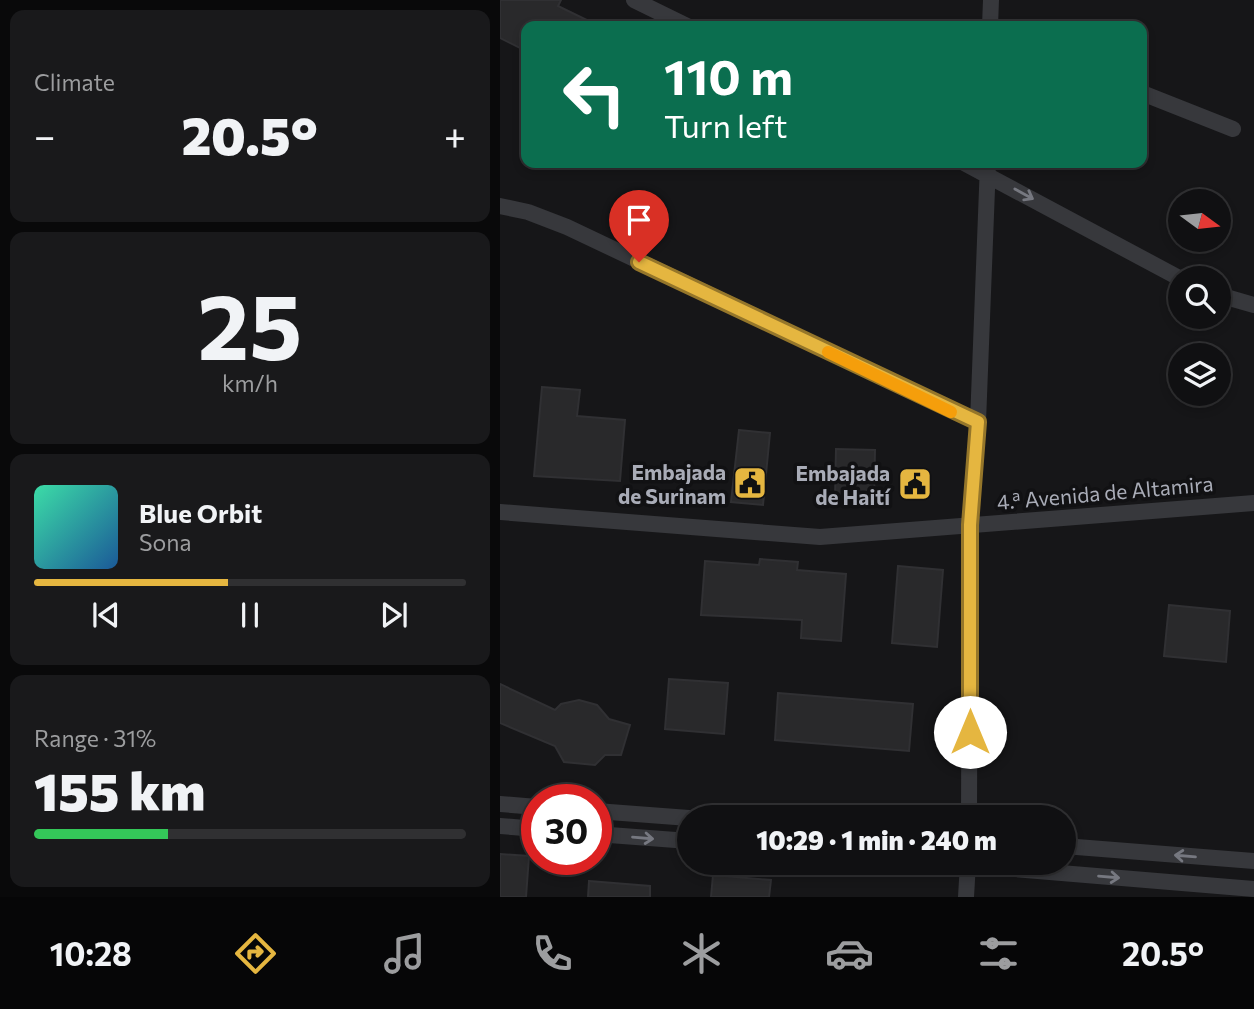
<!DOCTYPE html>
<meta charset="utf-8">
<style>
body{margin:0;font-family:Commissioner,sans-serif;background:#19191b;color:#f1f3f6;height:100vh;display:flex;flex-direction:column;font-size:26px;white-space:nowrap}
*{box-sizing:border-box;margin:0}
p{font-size:23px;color:#9c9d9f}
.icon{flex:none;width:38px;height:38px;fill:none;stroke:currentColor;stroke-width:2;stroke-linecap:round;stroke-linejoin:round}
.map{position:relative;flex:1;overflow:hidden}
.drawer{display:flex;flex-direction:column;gap:10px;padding:10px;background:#09090a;width:500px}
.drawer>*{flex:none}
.hud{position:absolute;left:21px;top:21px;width:626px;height:147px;border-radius:14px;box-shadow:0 4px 10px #0003,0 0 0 2px #303032;background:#0b6e4f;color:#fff;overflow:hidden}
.needle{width:46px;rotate:105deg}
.controls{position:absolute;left:668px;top:189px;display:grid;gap:14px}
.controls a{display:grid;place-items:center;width:63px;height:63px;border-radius:50%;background:#101012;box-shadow:0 4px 10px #0003,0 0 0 2px #303032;font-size:35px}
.speed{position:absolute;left:21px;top:784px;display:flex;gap:14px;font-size:35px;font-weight:700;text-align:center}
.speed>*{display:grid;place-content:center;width:91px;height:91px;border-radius:50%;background:#101012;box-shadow:0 4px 10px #0003,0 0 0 2px #303032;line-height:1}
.speed .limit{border:10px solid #d22;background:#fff;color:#111}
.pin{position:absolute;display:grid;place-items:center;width:60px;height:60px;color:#fff;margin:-72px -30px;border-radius:50% 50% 50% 0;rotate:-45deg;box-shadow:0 0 7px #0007}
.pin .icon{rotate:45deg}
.me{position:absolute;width:77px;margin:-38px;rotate:0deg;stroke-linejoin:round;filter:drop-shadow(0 0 5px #0008)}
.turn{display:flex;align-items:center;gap:24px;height:147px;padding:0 28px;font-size:32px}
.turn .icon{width:91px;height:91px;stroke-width:2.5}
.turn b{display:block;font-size:49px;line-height:60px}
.big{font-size:52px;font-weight:800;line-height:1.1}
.drawer .widget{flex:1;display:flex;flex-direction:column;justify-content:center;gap:10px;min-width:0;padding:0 24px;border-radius:14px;background:#19191b}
.drawer .dial{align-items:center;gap:0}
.dial b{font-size:91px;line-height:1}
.song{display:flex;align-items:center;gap:21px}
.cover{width:84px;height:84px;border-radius:10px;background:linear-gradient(135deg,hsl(160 70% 55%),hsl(210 70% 35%))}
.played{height:7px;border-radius:4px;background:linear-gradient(90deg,#e5b640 45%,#303032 45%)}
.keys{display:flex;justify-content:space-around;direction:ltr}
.heat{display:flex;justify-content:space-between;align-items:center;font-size:38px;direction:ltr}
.charge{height:10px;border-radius:5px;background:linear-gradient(90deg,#34c759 31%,#303032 0)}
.trip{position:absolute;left:177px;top:805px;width:399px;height:70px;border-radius:35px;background:#101012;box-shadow:0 4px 10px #0003,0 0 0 2px #303032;font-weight:800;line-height:70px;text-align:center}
.menu{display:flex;height:112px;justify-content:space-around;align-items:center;background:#060607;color:#9c9d9f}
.menu .icon{width:49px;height:49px}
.menu .current{color:#e5b640}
.menu b{font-size:32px;color:#f1f3f6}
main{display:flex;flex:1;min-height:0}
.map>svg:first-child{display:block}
.building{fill:#29292b;stroke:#303033;stroke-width:2}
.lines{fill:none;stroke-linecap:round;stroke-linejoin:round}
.minor{stroke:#37383c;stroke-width:16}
.oneway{stroke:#767880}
.route-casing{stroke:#95762a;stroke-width:18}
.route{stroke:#e5b640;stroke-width:12}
.slow{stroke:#f59e0b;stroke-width:12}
.labels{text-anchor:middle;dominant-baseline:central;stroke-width:7;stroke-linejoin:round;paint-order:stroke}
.poi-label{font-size:21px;font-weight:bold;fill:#a9acb7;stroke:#111113;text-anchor:end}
.street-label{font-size:21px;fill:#a9acb7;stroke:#111113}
</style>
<main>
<section class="drawer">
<div class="widget"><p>Climate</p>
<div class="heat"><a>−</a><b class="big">20.5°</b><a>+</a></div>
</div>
<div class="widget dial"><b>25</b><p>km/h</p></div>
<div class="widget">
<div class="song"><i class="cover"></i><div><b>Blue Orbit</b><p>Sona</p></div></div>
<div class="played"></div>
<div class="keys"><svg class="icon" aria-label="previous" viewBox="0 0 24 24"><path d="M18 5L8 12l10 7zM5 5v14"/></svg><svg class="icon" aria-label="pause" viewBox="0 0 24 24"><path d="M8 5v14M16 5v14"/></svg><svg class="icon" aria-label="next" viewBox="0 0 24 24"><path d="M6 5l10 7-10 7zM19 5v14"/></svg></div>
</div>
<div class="widget"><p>Range · 31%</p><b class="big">155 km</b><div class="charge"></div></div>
</section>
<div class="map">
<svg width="754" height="897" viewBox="0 0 754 897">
<rect width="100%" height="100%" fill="#161618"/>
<!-- building -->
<path class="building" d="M 0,0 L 61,0 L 58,6 L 99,26 L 26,26 L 26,51 L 0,38 Z
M 42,387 L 80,390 L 77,416 L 125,420 L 120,481 L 34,476 Z
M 239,430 L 270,433 L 263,505 L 231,502 Z
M 336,449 L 375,450 L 374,500 L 335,499 Z
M 260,559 L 298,562 L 297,570 L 346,574 L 341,641 L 301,638 L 302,620 L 201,615 L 205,561 L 259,565 Z
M 398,566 L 443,570 L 437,647 L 392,643 Z
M 669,605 L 730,611 L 726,662 L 664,656 Z
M 169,679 L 228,683 L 224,734 L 165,729 Z
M 0,684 L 55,710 L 61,704 L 79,700 L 97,705 L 109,719 L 130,725 L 121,755 L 105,755 L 95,765 L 64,762 L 55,746 L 0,723 Z
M 278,693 L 413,704 L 409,751 L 275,740 Z
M 0,854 L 29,856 L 26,897 L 0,897 Z
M 213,875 L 271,880 L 269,897 L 211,897 Z
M 89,881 L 150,886 L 150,897 L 88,897 Z"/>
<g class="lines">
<!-- minor -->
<path class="minor" d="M 134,0 L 187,26
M 490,26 L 491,0
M 642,93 L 733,129
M 464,163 L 681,279
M 0,206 L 28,212 L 67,227 L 478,422
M 719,295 L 754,305
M 0,512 L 320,537 L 754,503
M 0,804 L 37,807
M 96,811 L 189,818
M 469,817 L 470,525 L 478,422 L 488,163
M 0,826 L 37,829
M 96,834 L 189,841
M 564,846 L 754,861
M 442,863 L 754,889
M 466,897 L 468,863"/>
</g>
<!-- one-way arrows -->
<defs><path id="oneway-shaft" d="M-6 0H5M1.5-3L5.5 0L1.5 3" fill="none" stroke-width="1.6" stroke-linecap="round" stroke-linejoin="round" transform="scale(1.75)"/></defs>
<g class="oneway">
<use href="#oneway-shaft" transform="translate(524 194) rotate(29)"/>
<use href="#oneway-shaft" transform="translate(143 838) rotate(5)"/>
<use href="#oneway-shaft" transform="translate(685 856) rotate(-175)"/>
<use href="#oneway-shaft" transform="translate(609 877) rotate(5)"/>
</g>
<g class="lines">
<defs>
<path id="route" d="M 139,262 L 478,422 L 470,525 L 470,732"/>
</defs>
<!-- route casing -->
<use href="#route" class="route-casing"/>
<!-- route -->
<use href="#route" class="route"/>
<!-- slow -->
<path class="slow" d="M 328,352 L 451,412"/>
</g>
<!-- icons -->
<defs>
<symbol id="civic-square" viewBox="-11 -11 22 22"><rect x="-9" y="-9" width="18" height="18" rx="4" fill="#e5b640" stroke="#111113"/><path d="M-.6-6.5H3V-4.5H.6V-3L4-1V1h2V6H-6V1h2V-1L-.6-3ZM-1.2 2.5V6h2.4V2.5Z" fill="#111"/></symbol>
</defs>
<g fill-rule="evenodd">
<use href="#civic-square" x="231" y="464" width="38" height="38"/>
<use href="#civic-square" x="396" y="465" width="38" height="38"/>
</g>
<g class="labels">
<!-- poi labels -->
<g class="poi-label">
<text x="226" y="471">Embajada<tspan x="226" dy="24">de Surinam</tspan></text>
<text x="390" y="472">Embajada<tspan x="390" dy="24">de Haití</tspan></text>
</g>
<!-- street labels -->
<g class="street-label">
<text transform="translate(605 492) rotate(-5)">4.ª Avenida de Altamira</text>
</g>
</g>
</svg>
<div class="controls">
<a><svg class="needle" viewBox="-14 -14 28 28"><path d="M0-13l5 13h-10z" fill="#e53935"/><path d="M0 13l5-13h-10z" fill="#9c9d9f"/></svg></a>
<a><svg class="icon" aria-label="search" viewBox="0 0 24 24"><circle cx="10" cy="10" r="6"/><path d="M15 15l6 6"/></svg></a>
<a><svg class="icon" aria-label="layers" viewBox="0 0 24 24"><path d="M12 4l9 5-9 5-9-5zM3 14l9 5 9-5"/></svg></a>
</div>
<div class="speed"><div class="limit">30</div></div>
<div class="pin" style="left:139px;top:262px;background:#d93025"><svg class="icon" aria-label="arrive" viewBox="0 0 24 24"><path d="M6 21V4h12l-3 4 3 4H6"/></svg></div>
<svg class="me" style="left:470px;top:732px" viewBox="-20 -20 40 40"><circle r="19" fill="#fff"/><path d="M0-13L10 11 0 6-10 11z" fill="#e5b640"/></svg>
<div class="trip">10:29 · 1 min · 240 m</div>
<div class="hud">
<div class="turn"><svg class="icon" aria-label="left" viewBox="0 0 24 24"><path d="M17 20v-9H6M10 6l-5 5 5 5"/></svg><div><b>110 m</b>Turn left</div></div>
</div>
</div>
</main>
<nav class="menu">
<b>10:28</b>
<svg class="icon current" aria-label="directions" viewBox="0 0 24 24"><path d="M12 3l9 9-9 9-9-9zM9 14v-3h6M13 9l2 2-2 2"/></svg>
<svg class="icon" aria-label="music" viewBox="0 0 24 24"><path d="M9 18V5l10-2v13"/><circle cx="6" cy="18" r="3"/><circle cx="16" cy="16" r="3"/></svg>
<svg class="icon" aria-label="phone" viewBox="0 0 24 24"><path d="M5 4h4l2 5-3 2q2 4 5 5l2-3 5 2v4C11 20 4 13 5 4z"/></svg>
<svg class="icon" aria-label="climate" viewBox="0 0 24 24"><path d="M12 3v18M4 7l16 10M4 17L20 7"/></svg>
<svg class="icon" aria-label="car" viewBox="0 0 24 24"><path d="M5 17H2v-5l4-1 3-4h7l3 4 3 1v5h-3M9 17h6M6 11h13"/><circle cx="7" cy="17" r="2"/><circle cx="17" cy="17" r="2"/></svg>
<svg class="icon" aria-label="filters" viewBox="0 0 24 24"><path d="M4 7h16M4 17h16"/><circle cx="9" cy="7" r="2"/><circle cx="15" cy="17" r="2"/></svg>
<b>20.5°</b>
</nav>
